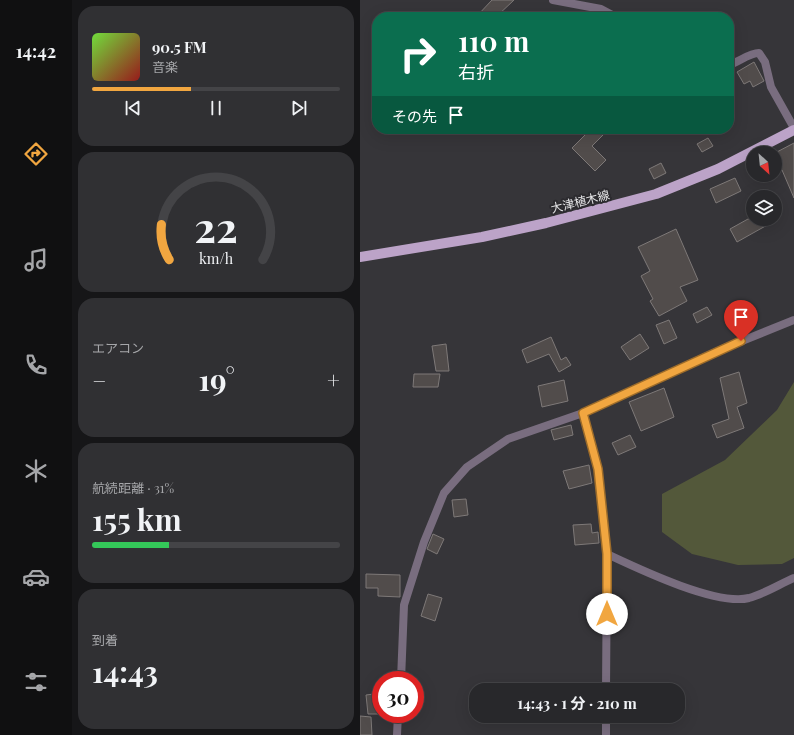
<!DOCTYPE html>
<html lang="ja">
<meta charset="utf-8">
<style>
body{margin:0;font-family:"Playfair Display","Noto Sans JP",serif;background:#303033;color:#f1f3f6;height:100vh;display:flex;flex-direction:column;font-size:15px;white-space:nowrap}
*{box-sizing:border-box;margin:0}
p{font-size:13px;color:#a5a6a9}
.icon{flex:none;width:22px;height:22px;fill:none;stroke:currentColor;stroke-width:2;stroke-linecap:round;stroke-linejoin:round}
.map{position:relative;flex:1;overflow:hidden}
.drawer{display:flex;flex-direction:column;gap:6px;padding:6px;background:#161618;width:288px}
.drawer>*{flex:none}
.top-card{position:absolute;left:12px;top:12px;width:362px;height:122px;border-radius:16px;box-shadow:0 4px 16px #0002,0 0 0 1px #444447;background:#0b6e4f;color:#fff;overflow:hidden}
.needle{width:26px;rotate:153deg}
.fabs{position:absolute;left:386px;top:146px;display:grid;gap:8px}
.fabs a{display:grid;place-items:center;width:36px;height:36px;border-radius:50%;background:#28282b;box-shadow:0 4px 16px #0002,0 0 0 1px #444447;font-size:20px}
.speed{position:absolute;left:12px;top:671px;display:flex;gap:8px;font-size:20px;font-weight:700;text-align:center}
.speed>*{display:grid;place-content:center;width:52px;height:52px;border-radius:50%;background:#28282b;box-shadow:0 4px 16px #0002,0 0 0 1px #444447;line-height:1}
.speed .limit{border:6px solid #d22;background:#fff;color:#111}
.pin{position:absolute;display:grid;place-items:center;width:34px;height:34px;color:#fff;margin:-41px -17px;border-radius:50% 50% 50% 0;rotate:-45deg;box-shadow:0 0 4px #0007}
.pin .icon{rotate:45deg}
.me{position:absolute;width:44px;margin:-22px;rotate:0deg;stroke-linejoin:round;filter:drop-shadow(0 0 3px #0008)}
.turn{display:flex;align-items:center;gap:14px;height:84px;padding:0 20px;font-size:18px}
.turn .icon{width:52px;height:52px;stroke-width:2.5}
.turn b{display:block;font-size:28px;line-height:34px}
.then{display:flex;align-items:center;height:38px;padding:0 20px;background:#0003;gap:8px;font-size:15px}
.big{font-size:30px;font-weight:700;line-height:1.1}
.drawer .card{flex:1;display:flex;flex-direction:column;justify-content:center;gap:6px;min-width:0;padding:0 14px;border-radius:16px;background:#303033}
.drawer .dial{align-items:center;gap:0}
.dial svg{height:104px;overflow:visible;fill:none;stroke:#444447;stroke-width:7;stroke-linecap:round;text-anchor:middle}
.dial text{fill:#f1f3f6;stroke:none}
.song{display:flex;align-items:center;gap:12px}
.cover{width:48px;height:48px;border-radius:6px;background:linear-gradient(135deg,hsl(100 70% 55%),hsl(0 70% 35%))}
.played{height:4px;border-radius:2px;background:linear-gradient(90deg,#f1a640 40%,#444447 40%)}
.keys{display:flex;justify-content:space-around;direction:ltr}
.heat{display:flex;justify-content:space-between;align-items:center;font-size:22px;direction:ltr}
.charge{height:6px;border-radius:3px;background:linear-gradient(90deg,#34c759 31%,#444447 0)}
.trip{position:absolute;left:109px;top:683px;width:216px;height:40px;border-radius:16px;background:#28282b;box-shadow:0 4px 16px #0002,0 0 0 1px #444447;font-weight:700;line-height:40px;text-align:center}
main{display:flex;flex:1;min-height:0}
.tab-bar{display:flex;flex-direction:column;width:72px;justify-content:space-around;align-items:center;background:#101011;color:#a5a6a9}
.tab-bar .icon{width:28px;height:28px}
.tab-bar .on{color:#f1a640}
.tab-bar b{font-size:18px;color:#f1f3f6}
.map>svg:first-child{display:block}
.green{fill:#53583a}
.building{fill:#514c4b;stroke:#7e7978}
.lines{fill:none;stroke-linecap:round;stroke-linejoin:round}
.minor{stroke:#796d7f;stroke-width:8}
.primary{stroke:#bca3c8;stroke-width:10}
.route-casing{stroke:#9d6c2a;stroke-width:10}
.route{stroke:#f1a640;stroke-width:7}
.labels{text-anchor:middle;dominant-baseline:central;stroke-width:4;stroke-linejoin:round;paint-order:stroke}
.street-label{font-size:12px;fill:#e4e4e6;stroke:#2c2b2f}
</style>
<main>
<nav class="tab-bar">
<b>14:42</b>
<svg class="icon on" aria-label="directions" viewBox="0 0 24 24"><path d="M12 3l9 9-9 9-9-9zM9 14v-3h6M13 9l2 2-2 2"/></svg>
<svg class="icon" aria-label="music" viewBox="0 0 24 24"><path d="M9 18V5l10-2v13"/><circle cx="6" cy="18" r="3"/><circle cx="16" cy="16" r="3"/></svg>
<svg class="icon" aria-label="phone" viewBox="0 0 24 24"><path d="M5 4h4l2 5-3 2q2 4 5 5l2-3 5 2v4C11 20 4 13 5 4z"/></svg>
<svg class="icon" aria-label="climate" viewBox="0 0 24 24"><path d="M12 3v18M4 7l16 10M4 17L20 7"/></svg>
<svg class="icon" aria-label="car" viewBox="0 0 24 24"><path d="M5 17H2v-5l4-1 3-4h7l3 4 3 1v5h-3M9 17h6M6 11h13"/><circle cx="7" cy="17" r="2"/><circle cx="17" cy="17" r="2"/></svg>
<svg class="icon" aria-label="filters" viewBox="0 0 24 24"><path d="M4 7h16M4 17h16"/><circle cx="9" cy="7" r="2"/><circle cx="15" cy="17" r="2"/></svg>
</nav>
<section class="drawer">
<div class="card">
<div class="song"><i class="cover"></i><div><b>90.5 FM</b><p>音楽</p></div></div>
<div class="played"></div>
<div class="keys"><svg class="icon" aria-label="previous" viewBox="0 0 24 24"><path d="M18 5L8 12l10 7zM5 5v14"/></svg><svg class="icon" aria-label="pause" viewBox="0 0 24 24"><path d="M8 5v14M16 5v14"/></svg><svg class="icon" aria-label="next" viewBox="0 0 24 24"><path d="M6 5l10 7-10 7zM19 5v14"/></svg></div>
</div>
<div class="card dial"><svg viewBox="0 0 100 80">
<path d="M14 69A42 42 0 1 1 86 69"/>
<path d="M14 69A42 42 0 0 1 8 42" stroke="#f1a640"/>
<text x="50" y="56" font-size="32" font-weight="700">22</text>
<text x="50" y="72" font-size="11">km/h</text>
</svg></div>
<div class="card"><p>エアコン</p>
<div class="heat"><a>−</a><b class="big">19°</b><a>+</a></div>
</div>
<div class="card"><p>航続距離 · 31%</p><b class="big">155 km</b><div class="charge"></div></div>
<div class="card"><p>到着</p><b class="big">14:43</b></div>
</section>
<div class="map">
<svg width="434" height="735" viewBox="0 0 434 735">
<rect width="100%" height="100%" fill="#363539"/>
<!-- green -->
<path class="green" d="M 434,382 L 434,558 L 422,564 L 378,565 L 332,554 L 302,532 L 302,494 L 365,460 L 417,410 Z"/>
<!-- building -->
<path class="building" d="M 132,0 L 154,0 L 136,17 L 116,17 Z
M 394,62 L 404,81 L 393,87 L 390,81 L 384,84 L 377,72 Z
M 231,129 L 249,129 L 232,146 L 246,160 L 235,171 L 212,148 Z
M 348,138 L 353,146 L 342,152 L 337,144 Z
M 434,143 L 434,198 L 422,170 L 415,174 L 415,153 Z
M 301,163 L 306,173 L 294,179 L 289,169 Z
M 375,178 L 381,191 L 356,203 L 350,189 Z
M 388,219 L 418,219 L 377,242 L 370,229 Z
M 316,229 L 338,280 L 320,287 L 327,301 L 299,316 L 290,301 L 293,299 L 281,276 L 290,271 L 278,247 Z
M 347,307 L 352,315 L 337,323 L 333,314 Z
M 309,320 L 317,338 L 304,344 L 296,325 Z
M 280,334 L 289,348 L 270,360 L 261,347 Z
M 191,337 L 201,360 L 206,357 L 211,365 L 199,372 L 189,354 L 167,363 L 162,350 Z
M 86,344 L 89,371 L 76,371 L 72,346 Z
M 379,372 L 387,403 L 377,407 L 384,428 L 357,438 L 352,425 L 369,419 L 360,378 Z
M 54,374 L 80,374 L 78,387 L 53,387 Z
M 204,380 L 208,401 L 182,407 L 178,386 Z
M 304,388 L 314,417 L 281,431 L 269,402 Z
M 211,425 L 213,435 L 194,440 L 191,430 Z
M 270,435 L 276,447 L 258,455 L 252,443 Z
M 229,465 L 232,483 L 209,489 L 203,471 Z
M 106,499 L 108,515 L 94,517 L 92,500 Z
M 231,524 L 232,533 L 238,532 L 239,543 L 215,545 L 213,525 Z
M 73,534 L 84,539 L 77,554 L 67,549 Z
M 6,574 L 40,575 L 40,597 L 18,596 L 18,588 L 6,588 Z
M 68,594 L 82,598 L 75,621 L 61,616 Z
M 21,693 L 21,714 L 8,714 L 6,695 Z
M 0,716 L 11,717 L 12,735 L 0,735 Z"/>
<g class="lines">
<!-- minor -->
<path class="minor" d="M 193,0 L 241,9 L 256,17
M 369,65 C 379,62 389,53 399,53 L 405,62 L 411,87 L 434,128
M 223,413 L 238,469 L 247,554 L 246,690
M 247,554 C 279,569 356,606 389,598 C 404,594 420,584 434,578
M 41,680 L 44,605 L 64,542 L 84,493 L 107,467 L 148,439 L 223,413 L 367,347 L 434,320
M 37,735 L 38,714
M 246,735 L 246,716"/>
<!-- primary -->
<path class="primary" d="M 0,257 L 122,237 L 186,223 L 296,194 L 358,169 L 434,130"/>
</g>
<g class="lines">
<defs>
<path id="route" d="M 247,614 L 247,554 L 238,469 L 223,413 L 381,341"/>
</defs>
<!-- route casing -->
<use href="#route" class="route-casing"/>
<!-- route -->
<use href="#route" class="route"/>
</g>
<g class="labels">
<!-- street labels -->
<g class="street-label">
<text transform="translate(220 201) rotate(-14)">大津植木線</text>
</g>
</g>
</svg>
<div class="fabs">
<a><svg class="needle" viewBox="-14 -14 28 28"><path d="M0-13l5 13h-10z" fill="#e53935"/><path d="M0 13l5-13h-10z" fill="#a5a6a9"/></svg></a>
<a><svg class="icon" aria-label="layers" viewBox="0 0 24 24"><path d="M12 4l9 5-9 5-9-5zM3 14l9 5 9-5"/></svg></a>
</div>
<div class="speed"><div class="limit">30</div></div>
<div class="pin" style="left:381px;top:341px;background:#d93025"><svg class="icon" aria-label="arrive" viewBox="0 0 24 24"><path d="M6 21V4h12l-3 4 3 4H6"/></svg></div>
<svg class="me" style="left:247px;top:614px" viewBox="-20 -20 40 40"><circle r="19" fill="#fff"/><path d="M0-13L10 11 0 6-10 11z" fill="#f1a640"/></svg>
<div class="trip">14:43 · 1 分 · 210 m</div>
<div class="top-card">
<div class="turn"><svg class="icon" aria-label="right" viewBox="0 0 24 24"><path d="M7 20v-9h11M14 6l5 5-5 5"/></svg><div><b>110 m</b>右折</div></div>
<div class="then">その先<svg class="icon" aria-label="arrive" viewBox="0 0 24 24"><path d="M6 21V4h12l-3 4 3 4H6"/></svg></div>
</div>
</div>
</main>
